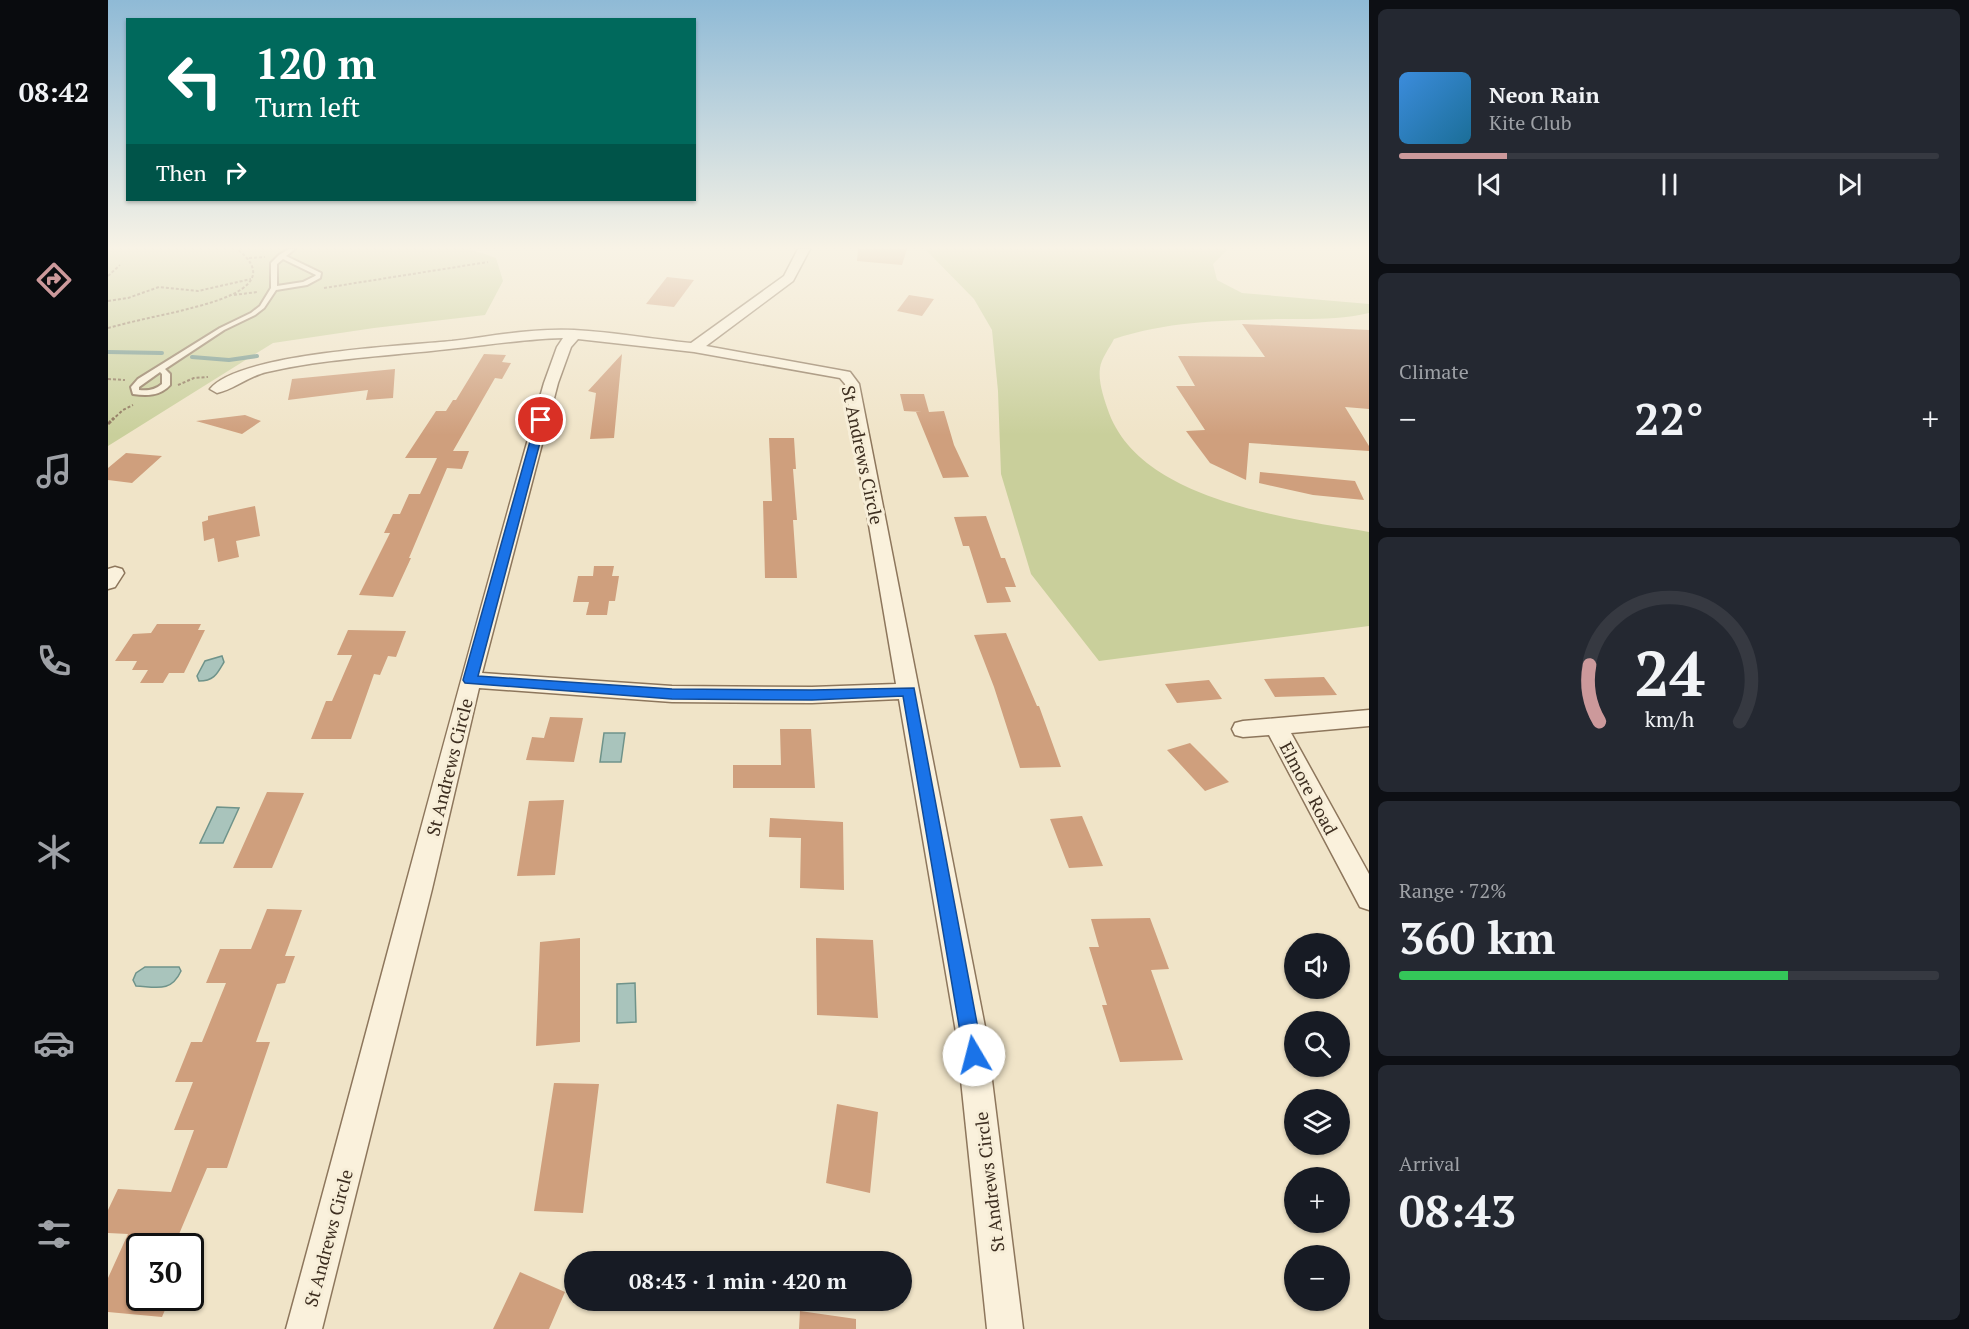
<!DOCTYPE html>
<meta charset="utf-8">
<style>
body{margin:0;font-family:"PT Serif",serif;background:#242831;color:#f1f3f6;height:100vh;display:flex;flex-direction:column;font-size:22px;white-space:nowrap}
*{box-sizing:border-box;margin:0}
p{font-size:20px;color:#9ea1a6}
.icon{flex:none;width:33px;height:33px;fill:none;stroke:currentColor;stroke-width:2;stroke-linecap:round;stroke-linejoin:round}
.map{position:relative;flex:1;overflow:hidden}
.side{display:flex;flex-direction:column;gap:9px;padding:9px;background:#0d0f14;width:600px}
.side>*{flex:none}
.hud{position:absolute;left:18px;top:18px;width:570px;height:183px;border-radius:0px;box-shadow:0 2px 4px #0004;background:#00695c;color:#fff;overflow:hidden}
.controls{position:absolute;left:1176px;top:933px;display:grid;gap:12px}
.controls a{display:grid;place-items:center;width:66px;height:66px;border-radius:50%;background:#171b24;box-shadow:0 2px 4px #0004;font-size:30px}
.speed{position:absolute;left:18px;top:1233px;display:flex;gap:12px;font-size:30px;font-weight:700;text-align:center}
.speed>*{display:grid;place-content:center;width:78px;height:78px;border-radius:50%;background:#171b24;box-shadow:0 2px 4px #0004;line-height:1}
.speed .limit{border:3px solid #111;border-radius:9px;background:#fff;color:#111}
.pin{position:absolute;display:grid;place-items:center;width:51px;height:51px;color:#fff;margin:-26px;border:3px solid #fff;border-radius:50%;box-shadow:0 2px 6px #0007}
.me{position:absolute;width:66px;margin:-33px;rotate:352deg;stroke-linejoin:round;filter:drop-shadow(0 0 4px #0008)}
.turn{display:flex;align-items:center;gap:21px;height:126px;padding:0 30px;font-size:27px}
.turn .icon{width:78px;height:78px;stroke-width:2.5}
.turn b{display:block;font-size:42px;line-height:51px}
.then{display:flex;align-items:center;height:57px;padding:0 30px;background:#0003;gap:12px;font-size:22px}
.big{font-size:45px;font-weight:800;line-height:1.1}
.side .tile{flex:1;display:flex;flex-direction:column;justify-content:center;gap:9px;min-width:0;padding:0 21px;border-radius:9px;background:#242831}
.side .dial{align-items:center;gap:0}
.dial svg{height:156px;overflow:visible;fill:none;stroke:#363941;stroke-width:7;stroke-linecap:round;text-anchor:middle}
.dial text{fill:#f1f3f6;stroke:none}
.song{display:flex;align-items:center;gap:18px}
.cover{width:72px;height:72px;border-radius:9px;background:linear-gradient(135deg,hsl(210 70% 55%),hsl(200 70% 35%))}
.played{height:6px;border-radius:3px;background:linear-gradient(90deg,#cc999b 20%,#363941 20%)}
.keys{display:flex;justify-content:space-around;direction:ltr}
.heat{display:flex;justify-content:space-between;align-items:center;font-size:33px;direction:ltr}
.charge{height:9px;border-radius:4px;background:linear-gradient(90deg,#34c759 72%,#363941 0)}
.trip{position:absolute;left:456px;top:1251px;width:348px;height:60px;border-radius:30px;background:#171b24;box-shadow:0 2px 4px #0004;font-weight:800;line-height:60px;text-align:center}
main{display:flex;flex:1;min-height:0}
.menu{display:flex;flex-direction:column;width:108px;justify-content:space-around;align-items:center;background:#090b0e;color:#9ea1a6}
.menu .icon{width:42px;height:42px}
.menu .on{color:#cc999b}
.menu b{font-size:27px;color:#f1f3f6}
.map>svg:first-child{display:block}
.green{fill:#c9cf9b}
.water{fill:#a9c4bc;stroke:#6f938a;stroke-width:1.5}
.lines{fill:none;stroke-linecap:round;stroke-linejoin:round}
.stream{stroke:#6f938a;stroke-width:4}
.building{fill:#cf9f7d}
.service-casing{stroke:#8d765c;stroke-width:4}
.minor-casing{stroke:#8d765c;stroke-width:3}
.path-far1{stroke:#8d765c;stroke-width:2;stroke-dasharray:3 2;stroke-linecap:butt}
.path{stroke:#8d765c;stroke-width:3;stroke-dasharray:4 2;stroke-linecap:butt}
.service{fill:#faf1dc;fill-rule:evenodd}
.minor{fill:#faf1dc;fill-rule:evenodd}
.route{fill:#1a73e8;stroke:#114b97;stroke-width:1.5}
.labels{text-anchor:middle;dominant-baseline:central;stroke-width:6;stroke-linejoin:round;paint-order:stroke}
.street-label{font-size:18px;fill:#3d2e20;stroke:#f7eed8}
</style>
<main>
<nav class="menu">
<b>08:42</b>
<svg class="icon on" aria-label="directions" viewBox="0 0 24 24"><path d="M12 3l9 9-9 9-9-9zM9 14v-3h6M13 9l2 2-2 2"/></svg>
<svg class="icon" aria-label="music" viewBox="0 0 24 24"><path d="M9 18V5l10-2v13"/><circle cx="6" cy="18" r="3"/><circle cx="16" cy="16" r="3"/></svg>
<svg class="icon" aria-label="phone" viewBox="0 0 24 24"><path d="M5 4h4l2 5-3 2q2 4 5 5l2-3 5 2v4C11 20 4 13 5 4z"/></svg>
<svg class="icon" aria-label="climate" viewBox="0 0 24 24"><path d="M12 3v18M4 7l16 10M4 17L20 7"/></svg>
<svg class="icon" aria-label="car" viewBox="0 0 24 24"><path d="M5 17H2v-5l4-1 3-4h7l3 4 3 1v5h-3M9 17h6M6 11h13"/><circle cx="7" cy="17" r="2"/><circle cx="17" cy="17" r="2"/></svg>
<svg class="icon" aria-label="filters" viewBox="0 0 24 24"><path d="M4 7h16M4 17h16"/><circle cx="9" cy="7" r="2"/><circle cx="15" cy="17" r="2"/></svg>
</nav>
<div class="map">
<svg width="1261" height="1329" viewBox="0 0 1261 1329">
<rect width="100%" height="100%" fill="#f0e4c8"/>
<!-- green -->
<path class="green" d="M 0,249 L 361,249 L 388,258 L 395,281 L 377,315 L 266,328 L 165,343 L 0,446 Z
M 817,249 L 1120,249 L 1105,264 L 1109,280 L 1134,293 L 1261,304 L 1261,313 C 1232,320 1204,319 1174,319 C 1118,320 1059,321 1006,339 C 1002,347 993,359 992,368 C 990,382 996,399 1001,413 C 1034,501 1180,518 1261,532 L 1261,626 L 991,661 L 923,574 L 893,474 L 890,391 L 884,330 L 866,299 Z"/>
<!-- water -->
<path class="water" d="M 114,656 L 116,662 C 109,674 106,681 91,681 L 89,676 L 97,661 Z
M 496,733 L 517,733 L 513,762 L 492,762 Z
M 109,807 L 131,808 L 115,843 L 92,843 Z
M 37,967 L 71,967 L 73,971 C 63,993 48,987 28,986 L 25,980 L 28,973 Z
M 527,983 L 528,1022 L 509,1023 L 509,984 Z"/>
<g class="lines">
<!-- stream -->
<path class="stream" d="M 0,352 L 54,353
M 84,357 L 121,360 L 149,356"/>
</g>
<!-- building -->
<path class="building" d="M 750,249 L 799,249 L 794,265 L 749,261 Z
M 559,277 L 586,280 L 566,307 L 538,304 Z
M 801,295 L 826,299 L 814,316 L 789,311 Z
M 1134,324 L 1261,330 L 1261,409 L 1237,407 L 1261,446 L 1261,451 L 1141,443 L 1138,480 L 1102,463 L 1078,431 L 1097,430 L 1068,386 L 1087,386 L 1070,356 L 1157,357 Z
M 376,354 L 398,355 L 394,362 L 403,363 L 394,379 L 387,378 L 345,451 L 361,451 L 354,469 L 339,468 L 301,558 L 303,558 L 285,597 L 251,595 L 282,533 L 276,533 L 285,514 L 292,514 L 301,494 L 312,494 L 329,458 L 297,458 L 328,411 L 338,411 L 345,400 L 348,400 Z
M 514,354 L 506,438 L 482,439 L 488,393 L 480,391 Z
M 287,369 L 285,398 L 258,400 L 260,390 L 180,400 L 184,379 Z
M 792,394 L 816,394 L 821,412 L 836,411 L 846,445 L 861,477 L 835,478 L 808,412 L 814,412 L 796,411 Z
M 137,415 L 153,421 L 134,434 L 88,421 Z
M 661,438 L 686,438 L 688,469 L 685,469 L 689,520 L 685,520 L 689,578 L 657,578 L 655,501 L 664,501 Z
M 18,453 L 54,456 L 24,483 L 0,480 L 0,468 Z
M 1152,472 L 1247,481 L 1256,500 L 1205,495 L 1151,483 Z
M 147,506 L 152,536 L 128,541 L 131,557 L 110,562 L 106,538 L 96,541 L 94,522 L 100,520 L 100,516 Z
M 878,516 L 893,558 L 897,558 L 908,587 L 897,587 L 903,602 L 879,603 L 861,546 L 855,546 L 846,517 Z
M 486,566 L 506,566 L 504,576 L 511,576 L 507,601 L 501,601 L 499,615 L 478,615 L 481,602 L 465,602 L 470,576 L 485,576 Z
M 49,624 L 93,624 L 90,630 L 97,630 L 76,673 L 61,673 L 55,683 L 32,683 L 40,670 L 24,670 L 29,661 L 7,661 L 25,634 L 43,633 Z
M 240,630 L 298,631 L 288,657 L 280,656 L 272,675 L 266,674 L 243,739 L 203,739 L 218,701 L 224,701 L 244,655 L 229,655 Z
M 898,633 L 929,706 L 931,706 L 953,767 L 912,768 L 886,687 L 866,635 Z
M 1216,677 L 1229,695 L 1167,697 L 1156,679 Z
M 1101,680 L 1114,699 L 1069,703 L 1057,684 Z
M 442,717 L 475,718 L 466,762 L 418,760 L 424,737 L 436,738 Z
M 672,729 L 703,729 L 707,788 L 625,788 L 625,765 L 673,765 Z
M 1082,743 L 1121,782 L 1097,791 L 1059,750 Z
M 159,792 L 196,793 L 164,868 L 125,868 Z
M 456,800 L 447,875 L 409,876 L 421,801 Z
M 974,816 L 995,866 L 961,868 L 942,819 Z
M 662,818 L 735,822 L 736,890 L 692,888 L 693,838 L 661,837 Z
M 159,909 L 194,910 L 177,956 L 187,956 L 177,983 L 169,984 L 148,1042 L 162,1042 L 119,1168 L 99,1168 L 66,1246 L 32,1246 L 32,1298 L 62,1298 L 54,1317 L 0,1312 L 0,1278 L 20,1234 L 0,1233 L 0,1210 L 10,1189 L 63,1192 L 86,1130 L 66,1130 L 85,1082 L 67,1082 L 83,1042 L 94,1042 L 118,983 L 98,983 L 112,949 L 143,949 Z
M 1042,918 L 1061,969 L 1043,970 L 1075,1060 L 1012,1062 L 994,1005 L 999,1005 L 981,947 L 991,947 L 983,919 Z
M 472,938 L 472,1042 L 428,1046 L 432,942 Z
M 708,938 L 765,940 L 770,1018 L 709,1015 Z
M 446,1083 L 491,1084 L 475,1213 L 426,1211 Z
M 729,1104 L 770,1112 L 762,1193 L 718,1183 Z
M 412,1272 L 457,1292 L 441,1329 L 385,1329 Z
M 692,1311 L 748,1319 L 748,1329 L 691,1329 Z"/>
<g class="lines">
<defs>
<path id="service" d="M 181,249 L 187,249 L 178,256 L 213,273 L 212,278 L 199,285 L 168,290 L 156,308 L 147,315 L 116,330 L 57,369 L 62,374 L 62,385 C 52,396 39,396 25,394 L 23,387 L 30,379 L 112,328 L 143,313 L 152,306 L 163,288 L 163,263 L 171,255 ZM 175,259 L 208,275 L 207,276 L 195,282 L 169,286 L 169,264 ZM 52,372 L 54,374 L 54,384 C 47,390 40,391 31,390 L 31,387 Z"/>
<path id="minor" d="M 690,249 L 702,249 L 685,281 L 598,346 L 742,372 L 751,384 L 878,1032 L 915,1329 L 879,1329 L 848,1032 L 791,699 L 704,703 L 564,702 L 371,688 L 324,889 L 214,1329 L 178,1329 C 264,1014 346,697 436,383 L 449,347 L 455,338 C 417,339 380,345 341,349 C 281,356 219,358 159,372 C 141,376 127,389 109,393 L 102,389 C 131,353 295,346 344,341 C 384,336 425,328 466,330 C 505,332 544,339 583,343 L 676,276 ZM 470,339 L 586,352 L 732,378 L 737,384 L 788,684 L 704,687 L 564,686 L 374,673 L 450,383 L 463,347 Z
M 7,567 L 14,569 L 16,573 L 7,587 L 0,589 L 0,569 Z
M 1261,710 L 1261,726 L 1183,733 L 1261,874 L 1261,910 L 1252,907 L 1161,735 L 1135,737 L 1127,735 L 1124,729 L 1127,723 L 1135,721 Z"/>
</defs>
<!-- service casing -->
<use href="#service" class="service-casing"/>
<!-- minor casing -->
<use href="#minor" class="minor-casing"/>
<!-- path-far1 -->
<path class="path-far1" d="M 141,258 L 157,257
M 0,276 L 12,265
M 216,288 L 380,262
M 126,295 L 149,292
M 0,301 L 20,298 L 51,287 L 90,291 L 143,279
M 0,328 C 22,322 45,317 68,312 C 93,305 181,289 129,249
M 0,379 L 17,380
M 70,385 L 86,378 L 100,377
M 4,420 L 15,410 L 25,405"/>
<!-- path -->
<path class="path" d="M 0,424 L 6,418"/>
<!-- service -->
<use href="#service" class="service"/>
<!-- minor -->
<use href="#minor" class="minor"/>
</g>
<!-- sky -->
<linearGradient id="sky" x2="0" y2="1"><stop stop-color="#8fbad6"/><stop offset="0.57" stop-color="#f8f3e6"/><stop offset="1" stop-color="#f8f3e6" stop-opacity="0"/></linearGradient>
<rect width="1261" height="435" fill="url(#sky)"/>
<!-- route -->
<path class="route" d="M 433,417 L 438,420 L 370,676 L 564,689 L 704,690 L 806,688 L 875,1055 L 873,1062 L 866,1065 L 859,1062 L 856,1055 L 795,696 L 704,700 L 564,699 L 357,683 L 355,680 L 428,420 Z"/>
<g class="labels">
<!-- street labels -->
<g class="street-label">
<text transform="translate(755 455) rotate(78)">St Andrews Circle</text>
<text transform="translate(341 767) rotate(-76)">St Andrews Circle</text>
<text transform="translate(1201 788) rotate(62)">Elmore Road</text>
<text transform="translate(881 1182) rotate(-97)">St Andrews Circle</text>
<text transform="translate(220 1238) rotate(-75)">St Andrews Circle</text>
</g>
</g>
</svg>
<div class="controls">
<a><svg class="icon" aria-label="sound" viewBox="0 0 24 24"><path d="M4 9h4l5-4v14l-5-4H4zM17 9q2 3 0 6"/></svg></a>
<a><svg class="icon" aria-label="search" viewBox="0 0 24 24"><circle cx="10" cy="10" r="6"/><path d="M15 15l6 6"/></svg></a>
<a><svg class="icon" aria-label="layers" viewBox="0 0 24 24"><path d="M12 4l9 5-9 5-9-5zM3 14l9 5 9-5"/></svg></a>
<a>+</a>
<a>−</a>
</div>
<div class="speed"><div class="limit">30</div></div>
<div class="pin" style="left:433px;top:420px;background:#d93025"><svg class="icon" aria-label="arrive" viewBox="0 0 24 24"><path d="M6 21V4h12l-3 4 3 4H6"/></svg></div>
<svg class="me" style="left:866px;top:1055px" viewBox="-20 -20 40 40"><circle r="19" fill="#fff"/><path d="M0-13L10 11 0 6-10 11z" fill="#1a73e8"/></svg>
<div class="trip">08:43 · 1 min · 420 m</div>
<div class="hud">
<div class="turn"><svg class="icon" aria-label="left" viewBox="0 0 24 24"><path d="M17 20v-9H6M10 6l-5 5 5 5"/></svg><div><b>120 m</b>Turn left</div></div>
<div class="then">Then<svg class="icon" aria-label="right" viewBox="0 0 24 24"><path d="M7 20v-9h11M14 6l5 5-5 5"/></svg></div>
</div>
</div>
<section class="side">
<div class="tile">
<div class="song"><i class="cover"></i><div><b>Neon Rain</b><p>Kite Club</p></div></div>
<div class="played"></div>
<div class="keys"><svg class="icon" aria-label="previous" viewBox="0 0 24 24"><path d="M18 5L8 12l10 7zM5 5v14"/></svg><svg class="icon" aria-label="pause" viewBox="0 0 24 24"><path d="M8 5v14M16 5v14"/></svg><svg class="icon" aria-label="next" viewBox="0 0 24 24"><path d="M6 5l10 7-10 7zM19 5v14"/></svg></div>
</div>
<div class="tile"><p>Climate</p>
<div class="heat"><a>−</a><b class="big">22°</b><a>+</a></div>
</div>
<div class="tile dial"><svg viewBox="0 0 100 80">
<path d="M14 69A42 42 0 1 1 86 69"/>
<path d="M14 69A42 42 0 0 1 9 40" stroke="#cc999b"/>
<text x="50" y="56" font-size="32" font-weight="700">24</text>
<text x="50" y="72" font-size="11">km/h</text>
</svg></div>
<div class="tile"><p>Range · 72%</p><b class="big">360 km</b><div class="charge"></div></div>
<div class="tile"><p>Arrival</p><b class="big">08:43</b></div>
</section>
</main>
